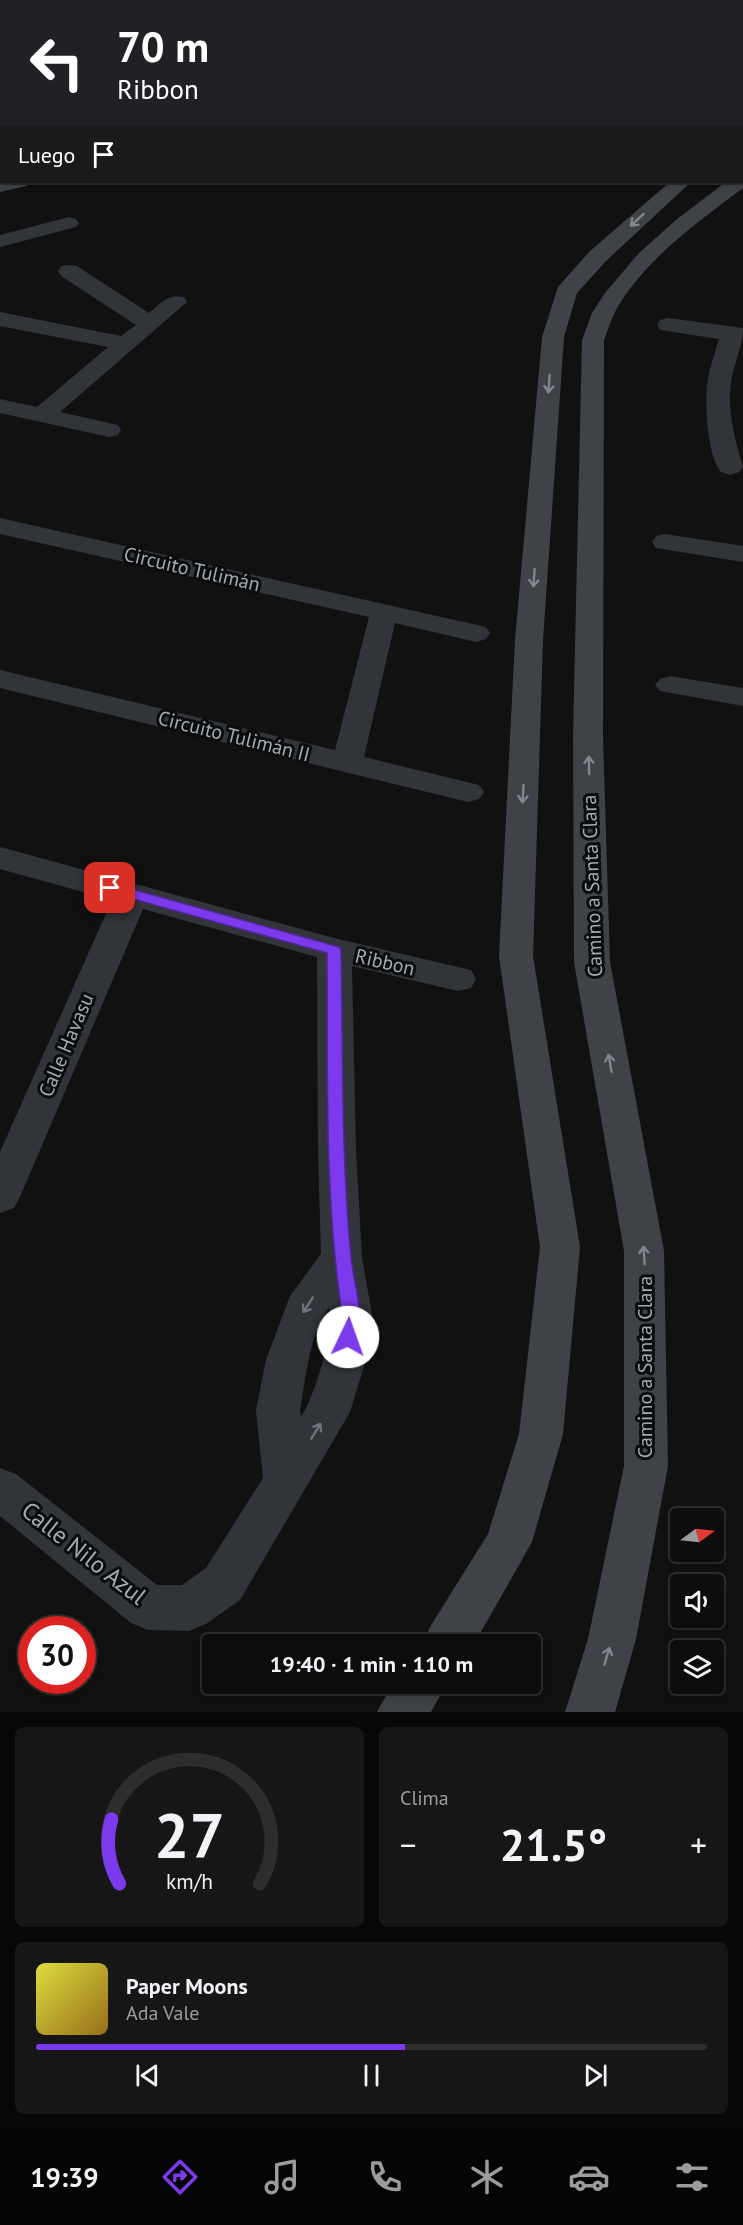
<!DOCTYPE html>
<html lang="es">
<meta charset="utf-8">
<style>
body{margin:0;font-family:"PT Sans",sans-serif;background:#161617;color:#f1f3f6;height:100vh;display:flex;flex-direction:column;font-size:22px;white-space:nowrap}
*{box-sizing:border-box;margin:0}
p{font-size:20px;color:#9a9c9e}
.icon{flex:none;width:33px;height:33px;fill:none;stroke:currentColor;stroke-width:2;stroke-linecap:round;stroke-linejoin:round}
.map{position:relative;height:1712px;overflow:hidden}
.panel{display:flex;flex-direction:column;gap:15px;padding:15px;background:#070708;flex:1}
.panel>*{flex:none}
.hud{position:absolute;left:0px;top:0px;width:744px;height:183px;box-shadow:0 3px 9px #0003,0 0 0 2px #2d2d2e;background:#202124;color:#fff;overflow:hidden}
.needle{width:39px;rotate:75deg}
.buttons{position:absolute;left:670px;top:1508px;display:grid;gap:12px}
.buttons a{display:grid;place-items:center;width:54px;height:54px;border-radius:6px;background:#0d0d0e;box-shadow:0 3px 9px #0003,0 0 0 2px #2d2d2e;font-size:30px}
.speed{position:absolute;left:18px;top:1616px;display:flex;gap:12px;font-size:30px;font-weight:700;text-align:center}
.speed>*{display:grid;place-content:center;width:78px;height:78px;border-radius:50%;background:#0d0d0e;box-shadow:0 3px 9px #0003,0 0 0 2px #2d2d2e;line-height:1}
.speed .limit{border:9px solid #d22;background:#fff;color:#111}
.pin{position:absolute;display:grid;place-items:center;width:51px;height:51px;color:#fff;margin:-26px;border-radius:12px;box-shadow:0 3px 9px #0006}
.me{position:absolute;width:66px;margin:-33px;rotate:3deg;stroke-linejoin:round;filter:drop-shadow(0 0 4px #0008)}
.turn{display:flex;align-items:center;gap:21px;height:126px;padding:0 18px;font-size:27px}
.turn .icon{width:78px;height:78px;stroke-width:2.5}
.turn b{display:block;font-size:42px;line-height:51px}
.then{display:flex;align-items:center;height:57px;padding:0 18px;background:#0003;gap:12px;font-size:22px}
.big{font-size:45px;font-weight:600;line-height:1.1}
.panel .tile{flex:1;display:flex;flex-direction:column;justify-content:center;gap:9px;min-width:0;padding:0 21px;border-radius:9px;background:#161617}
.panel .dial{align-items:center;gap:0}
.dial svg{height:156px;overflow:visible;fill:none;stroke:#2d2d2e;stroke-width:7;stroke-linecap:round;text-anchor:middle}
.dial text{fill:#f1f3f6;stroke:none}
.song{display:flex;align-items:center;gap:18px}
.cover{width:72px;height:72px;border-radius:9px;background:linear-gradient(135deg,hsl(60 70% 55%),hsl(40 70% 35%))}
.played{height:6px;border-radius:3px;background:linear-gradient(90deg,#7c3aed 55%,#2d2d2e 55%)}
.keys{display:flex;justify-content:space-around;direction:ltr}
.heat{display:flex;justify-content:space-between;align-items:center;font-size:33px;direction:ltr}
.panel .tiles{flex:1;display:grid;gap:15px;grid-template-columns:1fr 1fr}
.tile:last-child{grid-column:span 2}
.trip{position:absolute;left:202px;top:1634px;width:339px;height:60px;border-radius:6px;background:#0d0d0e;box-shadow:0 3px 9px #0003,0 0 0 2px #2d2d2e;font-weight:600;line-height:60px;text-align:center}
.dock{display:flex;height:96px;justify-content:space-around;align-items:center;background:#050506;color:#9a9c9e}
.dock .icon{width:42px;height:42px}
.dock .active{color:#7c3aed}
.dock b{font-size:27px;color:#f1f3f6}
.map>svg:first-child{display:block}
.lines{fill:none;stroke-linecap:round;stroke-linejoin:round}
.stream{fill:#283539;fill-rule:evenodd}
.street{fill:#313438;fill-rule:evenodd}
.secondary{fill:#3f4348;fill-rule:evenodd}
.oneway{stroke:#7f878e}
.oneway2{stroke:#6f757c}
.route{fill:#7c3aed;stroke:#51269a;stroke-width:1.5}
.labels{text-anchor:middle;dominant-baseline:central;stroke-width:6;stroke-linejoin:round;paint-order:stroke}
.street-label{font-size:20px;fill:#a1abb4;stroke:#0c0c0d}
.near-street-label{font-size:24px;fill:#a1abb4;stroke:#0c0c0d}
</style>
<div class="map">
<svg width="743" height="1712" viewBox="0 0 743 1712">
<rect width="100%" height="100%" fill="#111112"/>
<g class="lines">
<!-- stream -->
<path class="stream" d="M 742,17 L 743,17 L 743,21 L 742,21 Z
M 0,130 L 2,130 L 2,134 L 0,134 Z"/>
<!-- street -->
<path class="street" d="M 133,0 L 152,0 L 132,2 Z
M 248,0 L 264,0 L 264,2 L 248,2 Z
M 372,0 L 393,0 L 371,2 Z
M 509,0 L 537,0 L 538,2 L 510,2 Z
M 541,0 L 569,0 L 540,2 Z
M 0,34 L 2,34 L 2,44 L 0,44 Z
M 69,217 L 76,219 L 79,223 L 76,227 L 0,247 L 0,235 Z
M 69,265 L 77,266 L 149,313 C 160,304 168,293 184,297 L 187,302 L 60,412 L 118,425 L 121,430 L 118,435 L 109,437 L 0,413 L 0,399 L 37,407 L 108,347 L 0,326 L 0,312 L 121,336 L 136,325 L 61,276 L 58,271 L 61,266 Z
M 668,318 L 743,328 C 743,346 734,363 731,382 C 727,411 735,440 743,467 L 739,472 L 730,475 L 721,472 C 707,453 705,408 707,385 C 709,369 715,353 719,339 L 660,330 L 657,325 L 660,320 Z
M 0,518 L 486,627 L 490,633 L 486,639 L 476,642 L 395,623 L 364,757 L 479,785 L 484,792 L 479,799 L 468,802 L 0,688 L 0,670 L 335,750 L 369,617 L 0,534 Z
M 665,534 L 743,546 L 743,562 L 656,548 L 652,542 L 656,536 Z
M 670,676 L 743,688 L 743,706 L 660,691 L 655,685 L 660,679 Z
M 0,847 L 334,938 L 458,967 L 471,970 L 476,979 L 471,988 L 458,991 L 352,966 L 356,1151 L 362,1258 L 372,1314 L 366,1360 L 350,1412 L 240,1600 L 206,1624 L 189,1631 L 148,1630 L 131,1623 L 0,1516 L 0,1468 L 16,1474 L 157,1585 L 182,1585 L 206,1568 L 263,1478 L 256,1410 L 266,1360 L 290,1296 L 321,1254 L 318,1151 L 317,957 L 143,909 L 20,1197 L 14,1208 L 0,1213 L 0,1152 L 112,900 L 0,869 ZM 329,1308 C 333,1336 316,1393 301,1417 L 300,1410 C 306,1377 309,1335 329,1308 Z"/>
<!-- secondary -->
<path class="secondary" d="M 742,105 L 743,105 L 743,117 L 742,117 Z
M 742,129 L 743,129 L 743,141 L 742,141 Z
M 743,177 L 743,188 C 698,222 645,259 616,310 C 611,319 608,330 604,340 L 603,737 L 610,962 L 664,1251 L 668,1466 L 636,1639 L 615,1712 L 565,1712 L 588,1639 L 624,1466 L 624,1251 L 574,962 L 573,737 L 582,340 L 592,313 L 605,293 L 639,253 L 677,219 L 726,182 L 742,182 Z
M 0,180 L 2,182 L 29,182 L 26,186 L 0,192 Z
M 670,182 L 691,182 L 606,261 L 577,293 L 564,337 L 543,640 L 533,956 L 580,1247 L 563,1434 L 532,1542 L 474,1644 L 423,1644 L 430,1627 L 488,1534 L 519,1434 L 540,1247 L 499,956 L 515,640 L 542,337 L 558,287 L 590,251 Z
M 393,1683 L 447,1683 L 431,1712 L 377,1712 Z"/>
</g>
<!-- one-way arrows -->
<defs><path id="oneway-shaft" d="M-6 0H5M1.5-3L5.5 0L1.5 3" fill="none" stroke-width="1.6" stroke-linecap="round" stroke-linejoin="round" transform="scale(1.5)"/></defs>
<g class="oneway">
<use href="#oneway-shaft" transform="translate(637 220) rotate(138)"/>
<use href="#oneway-shaft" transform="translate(549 384) rotate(94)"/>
<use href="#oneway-shaft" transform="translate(534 578) rotate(94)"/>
<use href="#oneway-shaft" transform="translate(589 765) rotate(-91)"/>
<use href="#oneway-shaft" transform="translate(523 794) rotate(93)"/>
<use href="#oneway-shaft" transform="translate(610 1063) rotate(-100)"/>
<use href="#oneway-shaft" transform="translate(644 1255) rotate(-94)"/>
<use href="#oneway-shaft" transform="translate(607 1656) rotate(-73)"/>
</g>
<g class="oneway2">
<use href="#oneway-shaft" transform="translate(308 1305) rotate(122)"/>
<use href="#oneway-shaft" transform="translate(316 1431) rotate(-59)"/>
</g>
<!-- route -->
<path class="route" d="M 110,883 L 339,947 L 341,950 C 343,1052 341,1155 351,1257 C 353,1283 367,1317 354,1342 L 348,1344 L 342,1342 C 337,1332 343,1318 341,1306 C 324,1190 328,1071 327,953 L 105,891 L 103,888 L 105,884 Z"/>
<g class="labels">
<!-- street labels -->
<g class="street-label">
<text transform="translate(192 569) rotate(13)">Circuito Tulimán</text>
<text transform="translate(234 736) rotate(14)">Circuito Tulimán II</text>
<text transform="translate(592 886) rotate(-92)">Camino a Santa Clara</text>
<text transform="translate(385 962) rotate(13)">Ribbon</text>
<text transform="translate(66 1045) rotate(-67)">Calle Havasu</text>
<text transform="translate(645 1367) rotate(-90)">Camino a Santa Clara</text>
</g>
<!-- near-street labels -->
<g class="near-street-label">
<text transform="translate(84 1553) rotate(38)">Calle Nilo Azul</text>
</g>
</g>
</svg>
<div class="buttons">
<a><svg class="needle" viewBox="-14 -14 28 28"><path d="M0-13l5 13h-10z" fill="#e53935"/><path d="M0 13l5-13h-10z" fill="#9a9c9e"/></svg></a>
<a><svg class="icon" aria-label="sound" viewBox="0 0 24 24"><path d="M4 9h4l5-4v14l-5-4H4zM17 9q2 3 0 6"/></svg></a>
<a><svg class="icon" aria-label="layers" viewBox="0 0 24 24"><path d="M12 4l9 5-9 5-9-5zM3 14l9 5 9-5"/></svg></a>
</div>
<div class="speed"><div class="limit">30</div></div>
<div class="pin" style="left:110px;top:888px;background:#d93025"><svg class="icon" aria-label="arrive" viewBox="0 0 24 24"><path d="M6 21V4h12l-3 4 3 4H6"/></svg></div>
<svg class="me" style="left:348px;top:1337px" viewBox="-20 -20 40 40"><circle r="19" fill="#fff"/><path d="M0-13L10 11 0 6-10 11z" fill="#7c3aed"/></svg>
<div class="trip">19:40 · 1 min · 110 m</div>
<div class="hud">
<div class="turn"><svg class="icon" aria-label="left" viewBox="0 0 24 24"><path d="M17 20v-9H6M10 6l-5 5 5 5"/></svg><div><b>70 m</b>Ribbon</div></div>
<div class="then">Luego<svg class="icon" aria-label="arrive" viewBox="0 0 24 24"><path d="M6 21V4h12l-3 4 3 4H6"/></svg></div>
</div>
</div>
<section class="panel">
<div class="tiles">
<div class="tile dial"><svg viewBox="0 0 100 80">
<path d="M14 69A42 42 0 1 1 86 69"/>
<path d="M14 69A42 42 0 0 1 10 36" stroke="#7c3aed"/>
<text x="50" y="56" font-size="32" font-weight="700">27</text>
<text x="50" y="72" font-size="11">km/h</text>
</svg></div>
<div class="tile"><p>Clima</p>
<div class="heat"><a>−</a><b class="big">21.5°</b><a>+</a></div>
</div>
<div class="tile">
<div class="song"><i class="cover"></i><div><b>Paper Moons</b><p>Ada Vale</p></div></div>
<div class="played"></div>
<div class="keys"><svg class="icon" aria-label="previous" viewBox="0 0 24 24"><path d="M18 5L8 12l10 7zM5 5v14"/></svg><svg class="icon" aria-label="pause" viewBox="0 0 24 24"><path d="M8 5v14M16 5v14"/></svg><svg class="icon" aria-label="next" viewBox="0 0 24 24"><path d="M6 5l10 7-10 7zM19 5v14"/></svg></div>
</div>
</div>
</section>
<nav class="dock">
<b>19:39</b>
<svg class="icon active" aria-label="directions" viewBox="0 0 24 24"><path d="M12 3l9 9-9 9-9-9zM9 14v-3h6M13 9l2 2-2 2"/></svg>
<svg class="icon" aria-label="music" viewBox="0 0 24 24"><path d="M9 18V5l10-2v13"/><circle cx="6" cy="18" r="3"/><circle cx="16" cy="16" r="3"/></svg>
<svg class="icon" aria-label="phone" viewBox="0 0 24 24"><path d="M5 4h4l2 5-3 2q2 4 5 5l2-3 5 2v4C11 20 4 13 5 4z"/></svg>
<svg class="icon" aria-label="climate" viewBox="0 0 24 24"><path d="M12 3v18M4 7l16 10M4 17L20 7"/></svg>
<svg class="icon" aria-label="car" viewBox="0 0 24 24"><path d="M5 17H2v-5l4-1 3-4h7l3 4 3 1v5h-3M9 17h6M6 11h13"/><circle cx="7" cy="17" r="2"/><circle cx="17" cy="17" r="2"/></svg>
<svg class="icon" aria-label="filters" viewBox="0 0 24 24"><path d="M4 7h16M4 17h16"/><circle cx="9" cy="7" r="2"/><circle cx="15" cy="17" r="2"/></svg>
</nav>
